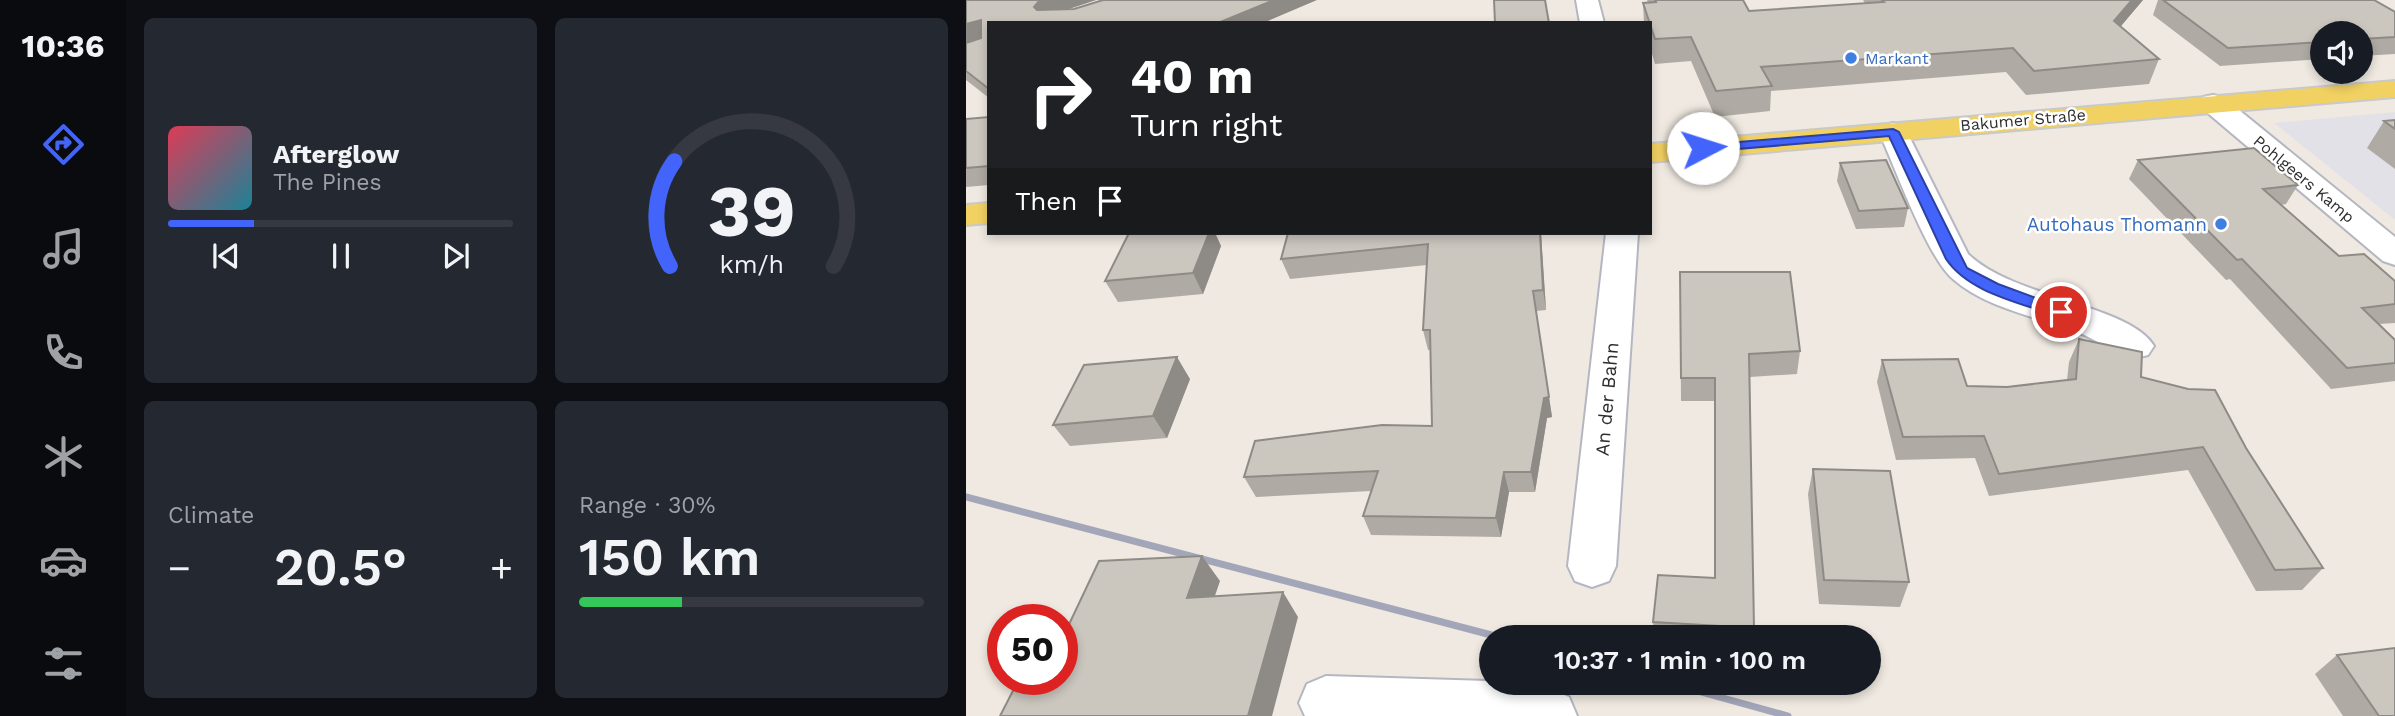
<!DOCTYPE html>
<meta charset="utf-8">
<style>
body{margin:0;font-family:"Work Sans",sans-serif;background:#242831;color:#f1f3f6;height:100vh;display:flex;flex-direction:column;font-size:26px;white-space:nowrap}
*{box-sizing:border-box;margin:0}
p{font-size:23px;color:#9ea1a6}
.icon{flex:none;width:38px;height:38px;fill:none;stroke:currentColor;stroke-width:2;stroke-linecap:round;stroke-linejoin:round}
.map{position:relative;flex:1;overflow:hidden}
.details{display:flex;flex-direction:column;gap:18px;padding:18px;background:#0d0f14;width:840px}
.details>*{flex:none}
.guide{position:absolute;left:21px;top:21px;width:665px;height:214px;border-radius:0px;box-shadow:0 4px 10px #0003;background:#202124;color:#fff;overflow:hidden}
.tools{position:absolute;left:1344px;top:21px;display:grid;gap:14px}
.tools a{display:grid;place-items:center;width:63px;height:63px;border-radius:50%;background:#171b24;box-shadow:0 4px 10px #0003;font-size:35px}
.speed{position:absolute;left:21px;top:604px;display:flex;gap:14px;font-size:35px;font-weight:700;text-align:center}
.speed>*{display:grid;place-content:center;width:91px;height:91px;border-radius:50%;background:#171b24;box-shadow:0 4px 10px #0003;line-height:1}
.speed .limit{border:10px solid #d22;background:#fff;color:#111}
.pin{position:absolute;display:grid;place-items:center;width:60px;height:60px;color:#fff;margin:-30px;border:4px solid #fff;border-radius:50%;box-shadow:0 2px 7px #0007}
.me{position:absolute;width:77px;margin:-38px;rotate:85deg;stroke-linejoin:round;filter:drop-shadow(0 0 5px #0008)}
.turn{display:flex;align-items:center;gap:24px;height:147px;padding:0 28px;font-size:32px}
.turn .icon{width:91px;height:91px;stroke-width:2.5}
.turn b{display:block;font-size:49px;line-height:60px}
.then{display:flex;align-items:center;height:66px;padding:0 28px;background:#0003;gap:14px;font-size:26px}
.big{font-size:52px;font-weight:600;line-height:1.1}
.details .card{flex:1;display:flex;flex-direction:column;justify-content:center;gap:10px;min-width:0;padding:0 24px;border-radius:10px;background:#242831}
.details .dial{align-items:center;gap:0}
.dial svg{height:182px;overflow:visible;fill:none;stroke:#363941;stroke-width:7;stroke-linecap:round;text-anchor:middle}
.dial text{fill:#f1f3f6;stroke:none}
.song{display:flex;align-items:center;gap:21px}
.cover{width:84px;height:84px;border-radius:10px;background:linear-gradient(135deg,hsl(350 70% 55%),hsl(190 70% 35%))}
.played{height:7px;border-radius:4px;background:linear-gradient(90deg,#4264fb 25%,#363941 25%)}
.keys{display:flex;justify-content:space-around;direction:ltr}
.heat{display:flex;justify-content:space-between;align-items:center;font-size:38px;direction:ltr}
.charge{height:10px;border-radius:5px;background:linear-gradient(90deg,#34c759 30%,#363941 0)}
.details .tiles{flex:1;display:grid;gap:18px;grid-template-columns:repeat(2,1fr)}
.trip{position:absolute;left:513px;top:625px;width:402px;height:70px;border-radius:35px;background:#171b24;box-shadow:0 4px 10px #0003;font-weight:600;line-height:70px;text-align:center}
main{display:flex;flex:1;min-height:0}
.dock{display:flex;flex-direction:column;width:126px;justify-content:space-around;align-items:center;background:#090b0e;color:#9ea1a6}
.dock .icon{width:49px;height:49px}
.dock .on{color:#4264fb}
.dock b{font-size:32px;color:#f1f3f6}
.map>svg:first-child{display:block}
.industrial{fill:#e3e1e8}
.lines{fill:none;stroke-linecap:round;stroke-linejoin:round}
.minor-casing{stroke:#b4b7c1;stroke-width:4}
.major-casing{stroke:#c9c9c9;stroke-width:4}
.minor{fill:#fff;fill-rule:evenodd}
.major{fill:#f2d163;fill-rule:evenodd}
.rail{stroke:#a3a6b8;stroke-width:7}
.wall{fill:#afaba4}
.shaded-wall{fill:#8e8b86}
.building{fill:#cbc7bf;stroke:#8e8b86;stroke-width:2}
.route{fill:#4264fb;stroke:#2b41a3;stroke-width:2}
.shop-dot{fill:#3f7fe0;stroke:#fff;stroke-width:2.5}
.labels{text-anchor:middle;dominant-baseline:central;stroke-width:5;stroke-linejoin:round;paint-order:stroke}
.far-shop-label{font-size:16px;fill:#366cbe;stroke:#fff;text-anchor:start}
.far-street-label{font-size:16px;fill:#2e2e2e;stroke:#fff}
.shop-label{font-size:19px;fill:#366cbe;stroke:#fff;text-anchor:end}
.street-label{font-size:19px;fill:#2e2e2e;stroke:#fff}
</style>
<main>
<nav class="dock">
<b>10:36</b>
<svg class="icon on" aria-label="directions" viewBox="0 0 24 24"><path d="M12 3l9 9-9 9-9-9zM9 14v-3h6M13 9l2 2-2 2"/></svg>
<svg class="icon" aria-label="music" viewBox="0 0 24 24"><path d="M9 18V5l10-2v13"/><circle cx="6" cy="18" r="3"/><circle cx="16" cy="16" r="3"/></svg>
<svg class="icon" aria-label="phone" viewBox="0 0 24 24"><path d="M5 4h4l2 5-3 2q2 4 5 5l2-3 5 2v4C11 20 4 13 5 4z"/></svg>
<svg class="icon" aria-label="climate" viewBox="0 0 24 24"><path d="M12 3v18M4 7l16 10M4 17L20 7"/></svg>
<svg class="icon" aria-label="car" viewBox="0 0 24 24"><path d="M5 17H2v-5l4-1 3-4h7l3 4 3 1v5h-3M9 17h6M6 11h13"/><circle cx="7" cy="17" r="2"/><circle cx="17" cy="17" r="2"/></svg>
<svg class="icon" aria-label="filters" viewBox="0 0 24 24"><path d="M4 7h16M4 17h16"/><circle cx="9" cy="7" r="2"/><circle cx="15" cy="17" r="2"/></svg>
</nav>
<section class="details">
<div class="tiles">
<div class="card">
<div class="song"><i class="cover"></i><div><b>Afterglow</b><p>The Pines</p></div></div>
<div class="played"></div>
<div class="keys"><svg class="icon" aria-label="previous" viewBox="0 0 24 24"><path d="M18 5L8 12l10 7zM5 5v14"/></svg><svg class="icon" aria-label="pause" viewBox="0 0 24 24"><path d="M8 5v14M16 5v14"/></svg><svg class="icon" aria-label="next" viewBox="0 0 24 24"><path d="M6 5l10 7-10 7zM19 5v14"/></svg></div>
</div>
<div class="card dial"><svg viewBox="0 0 100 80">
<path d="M14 69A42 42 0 1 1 86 69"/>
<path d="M14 69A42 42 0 0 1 16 23" stroke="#4264fb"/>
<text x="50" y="56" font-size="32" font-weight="700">39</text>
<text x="50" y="72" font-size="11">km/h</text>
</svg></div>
<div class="card"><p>Climate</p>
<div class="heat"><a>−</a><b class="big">20.5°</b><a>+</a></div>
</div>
<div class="card"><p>Range · 30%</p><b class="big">150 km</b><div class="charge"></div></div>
</div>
</section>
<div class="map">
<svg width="1429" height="716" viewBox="0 0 1429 716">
<rect width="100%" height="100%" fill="#efe9e1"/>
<!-- industrial -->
<path class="industrial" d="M 1429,112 L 1429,220 L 1308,123 Z"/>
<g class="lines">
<defs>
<path id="minor" d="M 610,0 L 632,0 L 638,23 L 614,23 Z
M 1247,95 L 1257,97 L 1429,237 L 1429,265 L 1417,261 L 1237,109 L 1233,103 L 1237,97 Z
M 927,123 L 937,126 L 941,132 L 1002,254 C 1047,298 1164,305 1188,346 L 1182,355 C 1156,363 1134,340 1109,331 C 1069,316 1020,308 987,279 C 961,257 929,167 913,132 L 917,126 Z
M 640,233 L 672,233 L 650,566 L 643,581 L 626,587 L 609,581 L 602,566 Z
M 360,676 L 554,682 L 584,689 L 603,697 L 611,716 L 339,716 L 333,703 L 341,684 Z"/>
<path id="major" d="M 1429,81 L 1429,97 L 684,162 L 684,144 Z
M 23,203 L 23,223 L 0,225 L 0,205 Z"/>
</defs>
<!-- minor casing -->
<use href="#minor" class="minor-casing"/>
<!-- major casing -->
<use href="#major" class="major-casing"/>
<!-- minor -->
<use href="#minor" class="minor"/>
<!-- major -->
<use href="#major" class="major"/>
<!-- rail -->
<path class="rail" d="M 0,497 L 533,637
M 699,682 L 822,716"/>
</g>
<!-- wall -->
<path class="wall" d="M 0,0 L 130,0 L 101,9 L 23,23 L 23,98 L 0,80 Z
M 681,0 L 777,0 L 783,11 L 899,3 L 897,0 L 1177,0 L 1154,27 L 1193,59 L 1183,84 L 1060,95 L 1040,72 L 805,91 L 804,111 L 749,117 L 725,61 L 689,64 L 684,47 L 684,23 L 678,23 L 677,3 L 682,3 Z
M 1192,0 L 1408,0 L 1429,12 L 1429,54 L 1395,56 L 1395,33 L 1356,33 L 1356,59 L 1254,66 L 1187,15 Z
M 23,117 L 23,185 L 0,187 L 0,119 Z
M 1429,120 L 1429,169 L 1401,148 L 1418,121 Z
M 1172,160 L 1332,185 L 1320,204 L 1315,205 L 1373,256 L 1429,281 L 1429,323 L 1413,324 L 1429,340 L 1429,381 L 1365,389 L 1264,279 L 1260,280 L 1163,179 Z
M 874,163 L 942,208 L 938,227 L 890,229 L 871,181 Z
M 163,233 L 249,233 L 255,246 L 237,294 L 152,302 L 139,281 Z
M 575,233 L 580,310 L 570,311 L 586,417 L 581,418 L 569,492 L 543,492 L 535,537 L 405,535 L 397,516 L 405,491 L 290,497 L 278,477 L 466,426 L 464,350 L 462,350 L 457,330 L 461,265 L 324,279 L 315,259 Z
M 714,272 L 834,351 L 831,374 L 784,377 L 788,628 L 786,637 L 688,637 L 687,622 L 748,578 L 748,401 L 715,401 Z
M 1113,339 L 1175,377 L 1280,448 L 1357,568 L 1336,590 L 1290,591 L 1222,470 L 1023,496 L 1009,458 L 930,460 L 911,382 L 916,360 L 1001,386 L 1041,387 L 1101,380 L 1103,362 Z
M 224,379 L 201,438 L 104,446 L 87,425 Z
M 847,469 L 943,582 L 934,607 L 853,604 L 842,494 Z
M 1371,655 L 1429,716 L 1377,716 L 1349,674 Z"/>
<!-- shaded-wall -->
<path class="shaded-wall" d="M 74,0 L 130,0 L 82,16 L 77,23 L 68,7 Z
M 308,0 L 351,0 L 297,23 L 252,23 Z
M 1166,0 L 1177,0 L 1139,45 L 1148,21 Z
M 15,20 L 23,36 L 0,43 L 0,24 Z
M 243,233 L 249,233 L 255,246 L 237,294 L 227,273 Z
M 574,233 L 575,233 L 575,234 L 580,310 L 577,290 Z
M 567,291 L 586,417 L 581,418 L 569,492 L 565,472 Z
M 211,357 L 224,379 L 201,438 L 187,416 Z
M 538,472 L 543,492 L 535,537 L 530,518 Z
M 236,556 L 254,581 L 240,622 L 221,598 Z
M 317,592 L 332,617 L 306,716 L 282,716 Z"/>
<!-- building -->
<path class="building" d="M 0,0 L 74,0 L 68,7 L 71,10 L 108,9 L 137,0 L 308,0 L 252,23 L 23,23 L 23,89 L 0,71 L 0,43 L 15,38 L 15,20 L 0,24 Z
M 528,0 L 579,0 L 583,23 L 529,23 Z
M 689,0 L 777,0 L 783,11 L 918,2 L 916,0 L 1166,0 L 1148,21 L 1193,59 L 1068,71 L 1047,48 L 795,67 L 806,86 L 750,91 L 725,37 L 689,39 L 677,3 L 690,2 Z
M 1197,0 L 1408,0 L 1429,12 L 1429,37 L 1395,39 L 1395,33 L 1356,33 L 1356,42 L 1262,48 Z
M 23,117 L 23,166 L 0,168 L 0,119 Z
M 1429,120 L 1429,129 L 1418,121 Z
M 1288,148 L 1332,185 L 1297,189 L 1373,256 L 1398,254 L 1429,281 L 1429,304 L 1396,308 L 1429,340 L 1429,363 L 1381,368 L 1276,259 L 1271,260 L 1172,160 Z
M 920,160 L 942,208 L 893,211 L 874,163 Z
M 163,233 L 243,233 L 227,273 L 139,281 Z
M 322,233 L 574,233 L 577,290 L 567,291 L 583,397 L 578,398 L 565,472 L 538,472 L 530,518 L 397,516 L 412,471 L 278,477 L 289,441 L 416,425 L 466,426 L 464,330 L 457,330 L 462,244 L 315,259 Z
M 714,272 L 824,272 L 834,351 L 783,354 L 788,628 L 687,622 L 692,575 L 749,578 L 749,378 L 715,378 Z
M 1113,339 L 1176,352 L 1175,377 L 1222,389 L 1249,390 L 1280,448 L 1357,568 L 1309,570 L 1237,447 L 1033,474 L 1018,436 L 937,437 L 916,360 L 992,359 L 1001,386 L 1041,387 L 1110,379 Z
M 211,357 L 187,416 L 87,425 L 118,365 Z
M 847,469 L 924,471 L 943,582 L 858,580 Z
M 236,556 L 221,598 L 317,592 L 282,716 L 34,716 L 53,679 L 96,679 L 96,635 L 98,635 L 133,561 Z
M 1429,648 L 1429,716 L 1413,716 L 1371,655 Z"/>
<!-- route -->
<path class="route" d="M 927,129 L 933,132 L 1001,268 L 1032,284 L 1100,309 L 1103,312 L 1100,316 L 1090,316 C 1053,302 1003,293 980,259 L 923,136 L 737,152 L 731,148 L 737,145 Z"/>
<!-- markers -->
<g class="shop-dot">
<circle cx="885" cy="58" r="7"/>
<circle cx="1255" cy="224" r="7"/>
</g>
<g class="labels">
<!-- far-shop labels -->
<g class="far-shop-label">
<text x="899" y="58">Markant</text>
</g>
<!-- far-street labels -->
<g class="far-street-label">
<text transform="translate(1057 120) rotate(-5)">Bakumer Straße</text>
<text transform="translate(1338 179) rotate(40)">Pohlgeers Kamp</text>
</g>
<!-- shop labels -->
<g class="shop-label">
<text x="1241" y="224">Autohaus Thomann</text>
</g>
<!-- street labels -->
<g class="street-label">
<text transform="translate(641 399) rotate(-85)">An der Bahn</text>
</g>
</g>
</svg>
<div class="tools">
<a><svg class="icon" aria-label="sound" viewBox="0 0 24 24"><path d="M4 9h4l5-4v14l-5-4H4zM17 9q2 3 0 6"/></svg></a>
</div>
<div class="speed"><div class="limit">50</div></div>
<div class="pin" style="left:1095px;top:312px;background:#d93025"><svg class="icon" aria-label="arrive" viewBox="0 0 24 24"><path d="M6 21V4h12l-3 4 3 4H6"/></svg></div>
<svg class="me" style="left:737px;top:148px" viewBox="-20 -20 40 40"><circle r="19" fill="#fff"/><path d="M0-13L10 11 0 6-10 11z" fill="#4264fb"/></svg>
<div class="trip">10:37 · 1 min · 100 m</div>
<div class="guide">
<div class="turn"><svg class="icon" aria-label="right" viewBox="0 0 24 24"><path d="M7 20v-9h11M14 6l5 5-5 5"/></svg><div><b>40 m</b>Turn right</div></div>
<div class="then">Then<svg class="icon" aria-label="arrive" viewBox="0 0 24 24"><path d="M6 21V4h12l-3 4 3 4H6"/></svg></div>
</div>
</div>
</main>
